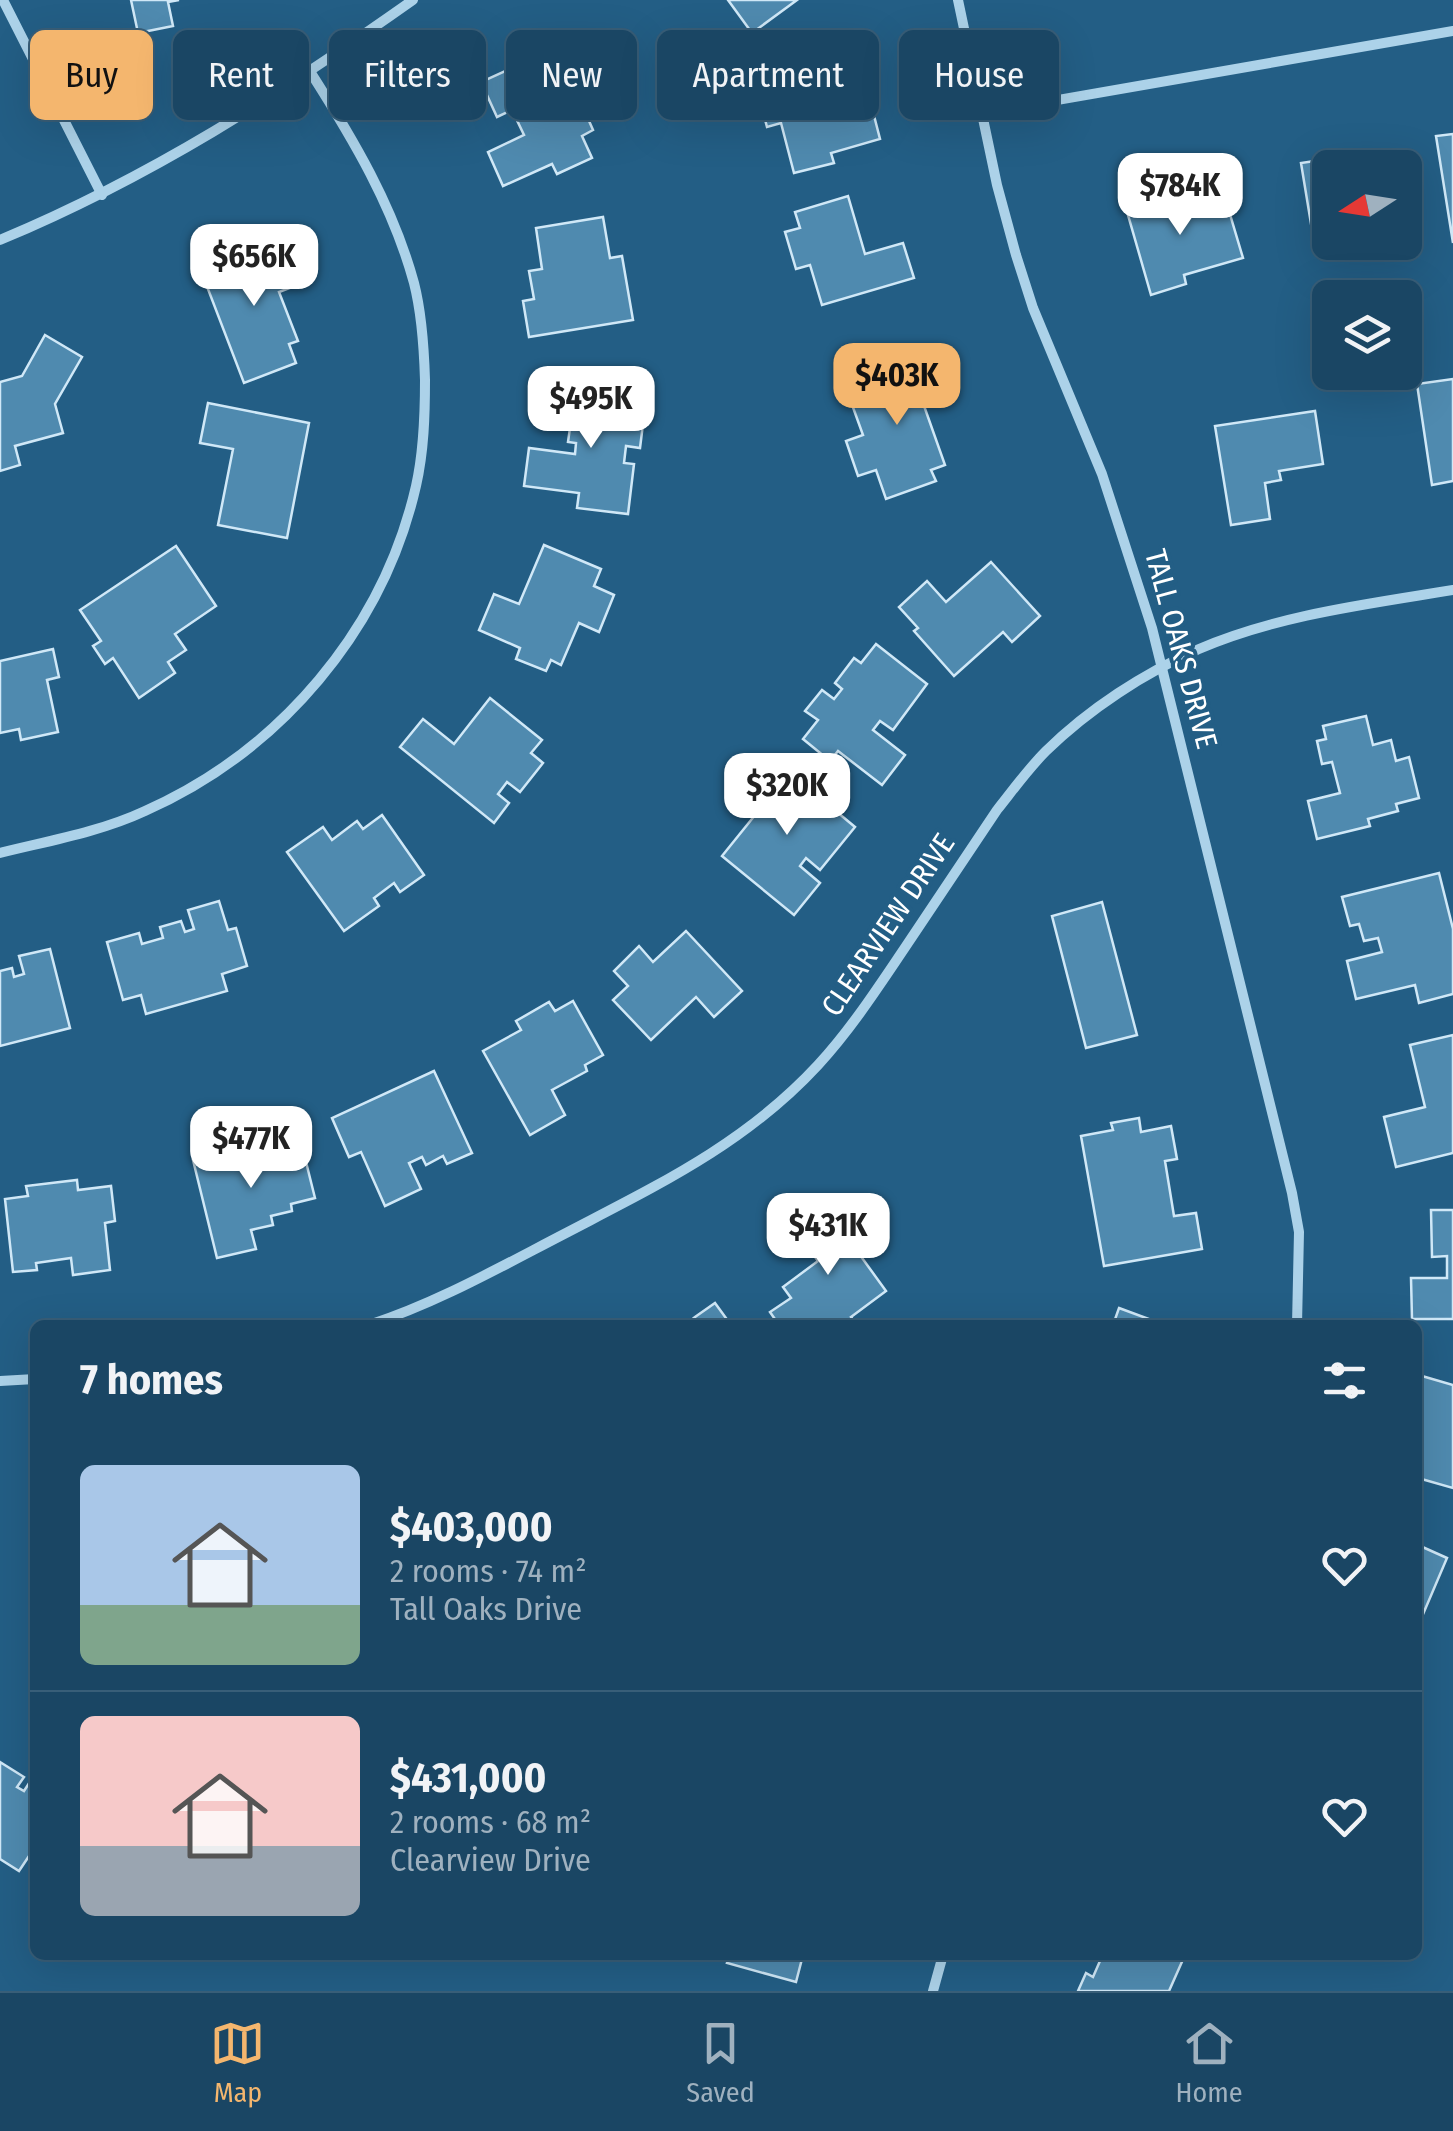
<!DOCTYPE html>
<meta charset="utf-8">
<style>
body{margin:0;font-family:"Fira Sans Condensed",sans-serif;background:#234d6a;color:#f1f3f6;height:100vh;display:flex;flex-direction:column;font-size:38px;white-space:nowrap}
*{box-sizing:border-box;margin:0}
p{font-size:32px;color:#9fb1bf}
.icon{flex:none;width:55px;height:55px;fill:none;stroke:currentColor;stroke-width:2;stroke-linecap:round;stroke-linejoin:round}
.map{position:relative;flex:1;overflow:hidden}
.panel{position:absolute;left:30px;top:1320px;width:1392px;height:640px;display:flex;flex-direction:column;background:#1a4664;border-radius:15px;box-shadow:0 10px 40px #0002,0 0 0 2px #385e78}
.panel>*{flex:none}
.guide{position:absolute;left:30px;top:30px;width:1395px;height:90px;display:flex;gap:20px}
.needle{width:65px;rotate:258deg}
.fabs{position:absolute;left:1312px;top:150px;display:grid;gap:20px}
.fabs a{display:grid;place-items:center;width:110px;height:110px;border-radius:15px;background:#1a4664;box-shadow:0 10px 40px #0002,0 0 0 2px #385e78;font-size:50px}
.price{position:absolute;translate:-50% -85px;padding:0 22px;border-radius:20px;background:#fff;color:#222;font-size:32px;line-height:65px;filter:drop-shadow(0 2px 5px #0008)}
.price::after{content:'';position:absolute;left:50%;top:60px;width:30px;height:22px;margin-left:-15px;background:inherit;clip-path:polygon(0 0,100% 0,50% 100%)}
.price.on{background:#f4b66e;color:#111}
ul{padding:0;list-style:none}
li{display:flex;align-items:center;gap:30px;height:250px;padding:0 50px}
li+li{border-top:2px solid #385e78}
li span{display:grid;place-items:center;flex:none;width:280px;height:200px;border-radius:15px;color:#555}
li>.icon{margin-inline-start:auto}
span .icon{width:120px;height:120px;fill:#fffc;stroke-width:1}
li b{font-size:42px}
h2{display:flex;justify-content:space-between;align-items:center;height:120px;padding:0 50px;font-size:42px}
.chip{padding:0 35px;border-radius:15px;background:#1a4664;box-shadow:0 10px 40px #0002,0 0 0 2px #385e78;font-size:35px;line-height:90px}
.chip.on{background:#f4b66e;color:#111}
.dock{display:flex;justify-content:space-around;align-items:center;height:140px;border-top:2px solid #385e78;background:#1a4664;font-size:28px;color:#9fb1bf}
.dock a{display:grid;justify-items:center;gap:5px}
.dock .on{color:#f4b66e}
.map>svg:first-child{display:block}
</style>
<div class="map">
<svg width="1453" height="1991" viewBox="0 0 1453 1991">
<rect width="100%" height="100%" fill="#235e85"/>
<g fill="#4f8aaf" stroke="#d0e8f7" stroke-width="2.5">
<path d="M131 0H179L168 2 173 26 138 33Z"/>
<path d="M728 0H797L752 33Z"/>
<path d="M826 40 845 111 871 104 880 139 831 153 834 163 794 173 781 123 767 127 758 93 772 89 763 57Z"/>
<path d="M545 53 571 110 582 105 593 130 582 136 592 158 557 174 552 164 503 186 488 152 524 135 512 110 497 117 481 82Z"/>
<path d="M1453 134V243L1436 136Z"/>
<path d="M1335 158 1337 168H1330V242H1346L1315 248 1301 163Z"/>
<path d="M1159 191 1163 204 1184 198 1186 204 1203 199 1205 207 1226 201 1243 258 1184 275 1186 284 1151 295 1124 201Z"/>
<path d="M848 196 865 254 903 243 914 278 822 305 810 265 796 269 785 232 800 228 795 212Z"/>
<path d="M603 217 610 258 622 256 633 320 529 337 523 301 534 299 529 271 542 269 536 228Z"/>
<path d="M1353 242H1389L1390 252 1355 257Z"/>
<path d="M285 244 300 284 279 292 298 341 289 344 296 363 244 383 198 263 227 252 232 264Z"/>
<path d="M45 335 82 357 55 404 63 433 15 446 20 465 0 471V382L22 376Z"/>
<path d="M932 357 946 395 923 403 945 465 931 470 936 481 886 499 876 470 858 476 846 441 863 435 846 388Z"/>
<path d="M1453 379V481L1432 485 1417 384Z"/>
<path d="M566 386 632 395 630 414 644 416 640 448 626 446 624 463 634 464 628 514 577 508 579 493 524 486 529 448 575 454 576 443 568 442 570 428 553 426 557 401 565 402Z"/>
<path d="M208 403 309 423 287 538 218 525 233 449 200 443Z"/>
<path d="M1315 411 1323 464 1279 471 1281 480 1265 483 1270 519 1231 525 1215 426Z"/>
<path d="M544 545 601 569 594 586 614 595 599 632 579 623 561 665 551 660 546 671 516 659 520 648 479 630 494 594 519 604Z"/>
<path d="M176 546 216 606 175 634 186 650 168 662 175 673 139 698 113 658 105 664 93 646 101 641 80 610Z"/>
<path d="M991 562 1040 616 1012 642 1003 632 954 676 914 631 918 628 899 607 927 581 946 602Z"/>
<path d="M876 644 927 684 893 730 880 721 873 730 905 755 882 785 838 751 830 761 803 739 818 720 805 711 822 690 834 699 842 689 835 683 854 658 861 663Z"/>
<path d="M53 649 59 677 47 680 58 732 21 740 19 729 0 733V661Z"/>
<path d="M490 698 542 740 531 753 543 763 520 792 507 782 498 794 509 803 494 823 400 747 423 719 454 744Z"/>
<path d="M1366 716 1373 745 1391 740 1396 761 1409 757 1419 798 1396 804 1398 811 1368 819 1370 826 1317 839 1308 801 1340 793 1332 762 1322 764 1317 741 1326 739 1323 726Z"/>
<path d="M772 758 855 827 820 870 806 858 800 866 820 883 794 915 722 856 768 799 750 784Z"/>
<path d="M382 815 424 875 400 892 394 883 374 898 379 906 344 931 287 852 323 827 332 840 357 821 363 829Z"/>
<path d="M1439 873 1453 929V994L1419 1003 1415 985 1356 999 1347 961 1382 952 1378 938 1364 941 1359 924 1350 926 1342 897Z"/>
<path d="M219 901 228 930 236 928 247 966 222 974 227 991 146 1014 141 995 123 1000 107 942 139 933 142 944 163 938 160 927 181 921 185 932 194 929 188 910Z"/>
<path d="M1102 902 1137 1035 1086 1048 1052 916Z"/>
<path d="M686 931 742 991 714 1017 696 997 651 1040 613 1000 628 986 614 971 639 946 653 962Z"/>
<path d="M50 949 70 1028 0 1046V971L12 968 14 977 24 974 19 956Z"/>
<path d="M573 1001 603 1055 585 1065 587 1071 552 1090 565 1115 530 1135 483 1051 521 1030 516 1021 549 1002 555 1011Z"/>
<path d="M1453 1035V1153L1396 1167 1384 1117 1425 1107 1410 1045Z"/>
<path d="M434 1071 472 1153 447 1164 443 1156 426 1165 422 1157 409 1163 421 1189 385 1206 361 1152 349 1157 332 1118Z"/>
<path d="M1139 1118 1141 1132 1171 1126 1177 1159 1165 1161 1174 1216 1196 1213 1202 1249 1104 1266 1081 1136 1113 1130 1111 1123Z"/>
<path d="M299 1134 315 1198 291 1204 292 1211 271 1216 273 1225 251 1230 256 1249 217 1258 193 1160 231 1150 233 1159 255 1154 272 1149 270 1141Z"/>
<path d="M77 1180 78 1190 111 1186 115 1221 105 1223 110 1270 73 1275 71 1258 36 1263 37 1270 13 1272 5 1199 28 1196 26 1186Z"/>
<path d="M823 1204 886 1291 851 1317 857 1325H779L770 1312 791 1298 783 1287 818 1261 793 1227Z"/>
<path d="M1431 1210H1453V1319H1412L1411 1278H1447V1256L1432 1257Z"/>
<path d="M715 1303 731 1325H685L695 1317Z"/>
<path d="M1119 1308 1157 1322 1156 1325H1113Z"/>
<path d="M1422 1376 1453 1385V1488L1418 1478V1393Z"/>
<path d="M1418 1545 1447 1558 1418 1626Z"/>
<path d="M0 1762 24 1777 17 1787 24 1791 35 1774V1847L19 1871 0 1859Z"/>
<path d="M730 1955H803L796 1982 727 1963Z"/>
<path d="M1086 1955H1185L1169 1991H1078L1086 1973 1093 1977 1100 1961Z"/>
</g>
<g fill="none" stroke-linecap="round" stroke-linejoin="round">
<g stroke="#acd2e9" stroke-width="10">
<path d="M3 0 102 195"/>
<path d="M958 0 997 185 1016 255 1033 308 1102 474 1152 628 1292 1193 1299 1232 1297 1325"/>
<path d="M983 113 1453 31"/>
<path d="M0 240C151 177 280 94 413 0"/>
<path d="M0 853C48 841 100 832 145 811 280 751 383 630 416 486 424 451 425 415 425 380 424 347 422 314 414 283 393 206 353 139 311 73"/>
<path d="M369 1325C439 1302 502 1266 568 1232 660 1184 746 1143 818 1065 851 1029 877 989 904 949 935 903 966 856 997 810 1013 790 1028 769 1046 751 1089 709 1144 673 1199 649 1278 615 1368 604 1453 590"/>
<path d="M0 1381 35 1379"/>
<path d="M933 1991 943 1955"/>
</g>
</g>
<g text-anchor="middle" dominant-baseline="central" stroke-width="8" stroke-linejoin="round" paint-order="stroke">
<g font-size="30" fill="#fff" stroke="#235e85">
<text transform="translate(1181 649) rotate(75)">TALL OAKS DRIVE</text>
<text transform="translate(888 925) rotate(-56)">CLEARVIEW DRIVE</text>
</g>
</g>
</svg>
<div class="fabs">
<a><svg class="needle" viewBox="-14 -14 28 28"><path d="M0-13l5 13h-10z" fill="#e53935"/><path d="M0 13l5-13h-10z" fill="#9fb1bf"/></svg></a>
<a><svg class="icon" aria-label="layers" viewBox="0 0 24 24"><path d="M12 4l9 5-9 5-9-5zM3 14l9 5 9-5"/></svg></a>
</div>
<b class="price" style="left:1180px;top:238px">$784K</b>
<b class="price" style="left:254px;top:309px">$656K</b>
<b class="price on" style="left:897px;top:428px">$403K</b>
<b class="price" style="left:591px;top:451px">$495K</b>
<b class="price" style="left:787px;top:838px">$320K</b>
<b class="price" style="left:251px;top:1191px">$477K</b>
<b class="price" style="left:828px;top:1278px">$431K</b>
<div class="guide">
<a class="chip on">Buy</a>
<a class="chip">Rent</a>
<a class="chip">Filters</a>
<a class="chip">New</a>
<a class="chip">Apartment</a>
<a class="chip">House</a>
</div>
<section class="panel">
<h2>7 homes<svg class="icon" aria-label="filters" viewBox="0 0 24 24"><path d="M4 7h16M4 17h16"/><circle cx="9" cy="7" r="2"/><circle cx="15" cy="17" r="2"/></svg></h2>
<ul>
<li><span style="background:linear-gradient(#a9c7e8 70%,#7fa58c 0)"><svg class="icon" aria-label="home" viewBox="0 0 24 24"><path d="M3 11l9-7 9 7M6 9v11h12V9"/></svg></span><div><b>$403,000</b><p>2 rooms · 74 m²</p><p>Tall Oaks Drive</p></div><svg class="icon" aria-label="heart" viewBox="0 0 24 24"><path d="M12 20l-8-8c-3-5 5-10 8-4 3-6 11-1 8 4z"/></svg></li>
<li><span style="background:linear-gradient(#f6c9c9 65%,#9aa5b1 0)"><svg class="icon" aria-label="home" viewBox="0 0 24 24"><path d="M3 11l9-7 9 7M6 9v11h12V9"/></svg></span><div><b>$431,000</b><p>2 rooms · 68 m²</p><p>Clearview Drive</p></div><svg class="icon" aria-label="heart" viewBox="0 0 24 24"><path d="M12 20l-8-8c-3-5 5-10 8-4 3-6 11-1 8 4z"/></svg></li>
</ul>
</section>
</div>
<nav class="dock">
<a class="on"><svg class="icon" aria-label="map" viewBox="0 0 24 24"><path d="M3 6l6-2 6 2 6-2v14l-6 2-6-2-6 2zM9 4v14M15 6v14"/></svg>Map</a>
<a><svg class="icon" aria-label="saved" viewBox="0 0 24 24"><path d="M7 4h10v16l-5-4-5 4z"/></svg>Saved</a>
<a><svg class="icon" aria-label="home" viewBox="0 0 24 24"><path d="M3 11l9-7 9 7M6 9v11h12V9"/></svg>Home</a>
</nav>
